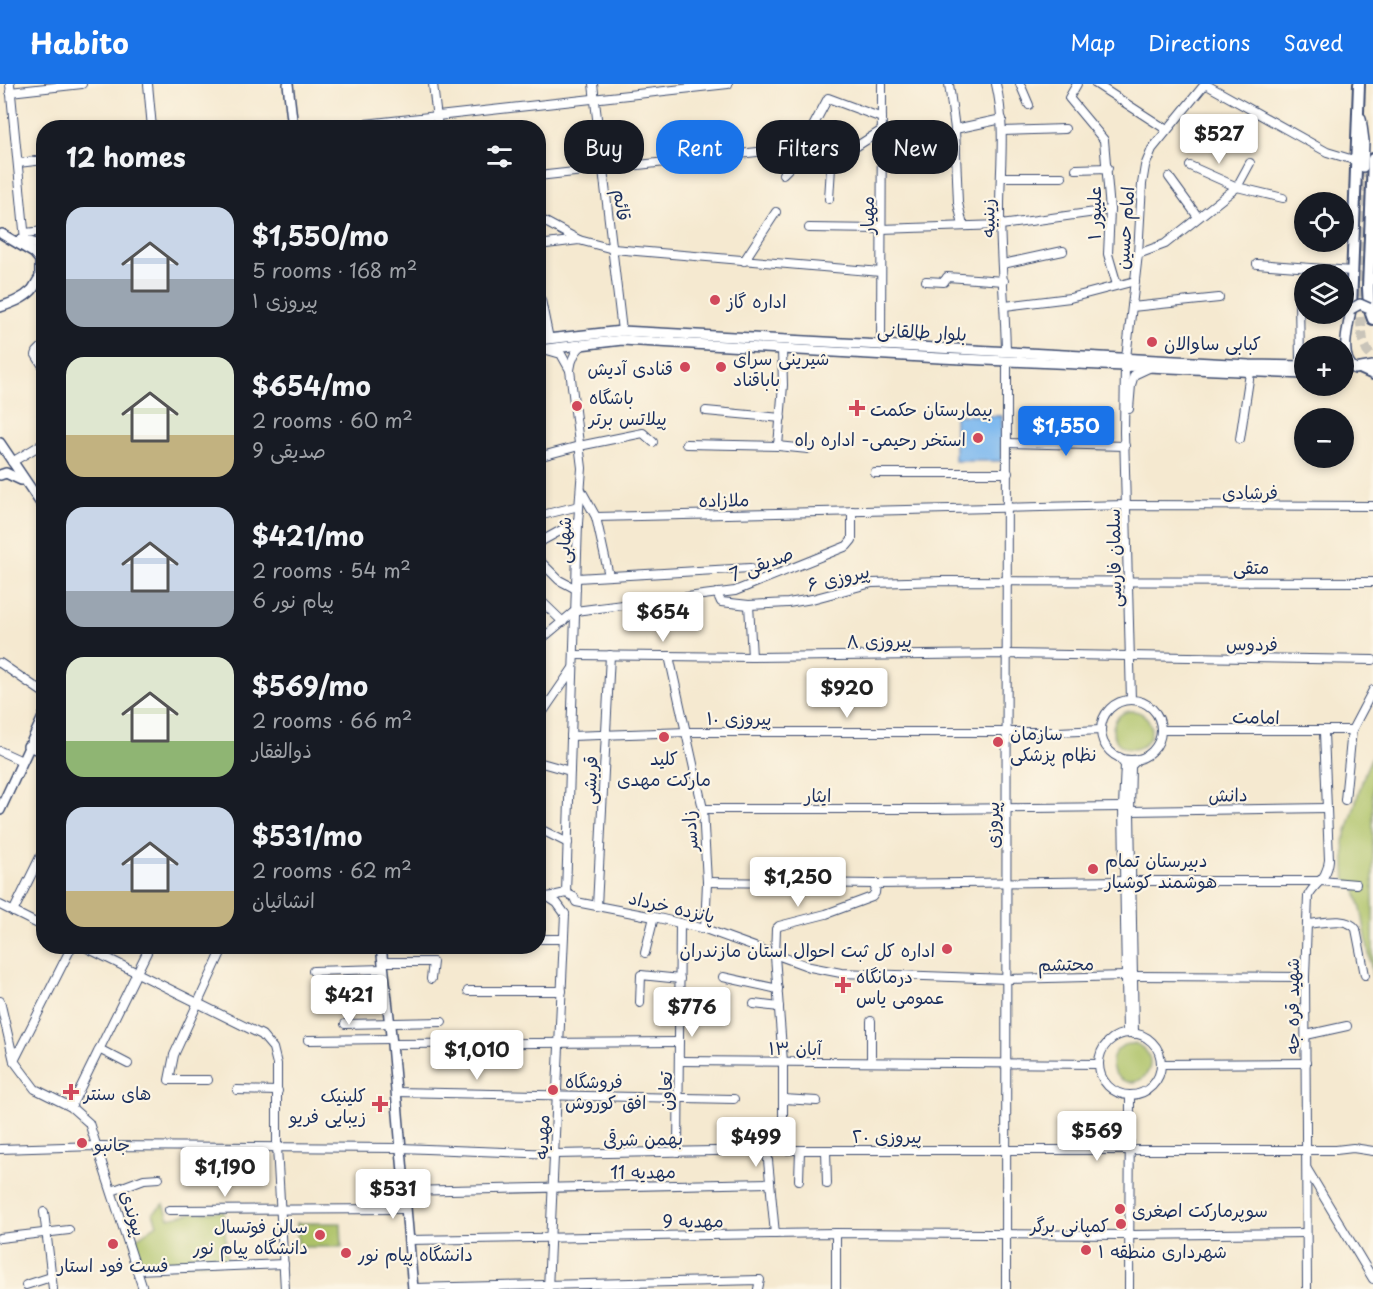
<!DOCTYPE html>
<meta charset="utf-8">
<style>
body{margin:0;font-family:"Playpen Sans","Playpen Sans Arabic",sans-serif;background:#20242c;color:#f1f3f6;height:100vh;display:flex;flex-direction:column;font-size:22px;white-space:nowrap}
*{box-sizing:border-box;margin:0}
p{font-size:20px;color:#9ea1a6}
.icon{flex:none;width:33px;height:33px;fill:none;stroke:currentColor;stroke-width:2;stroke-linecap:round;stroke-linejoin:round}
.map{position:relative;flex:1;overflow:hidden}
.sheet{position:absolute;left:36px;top:36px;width:510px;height:834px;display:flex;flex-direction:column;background:#171b24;border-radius:24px;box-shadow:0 3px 9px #0003}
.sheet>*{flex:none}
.hud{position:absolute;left:564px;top:36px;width:570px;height:54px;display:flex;gap:12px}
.controls{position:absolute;left:1294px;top:108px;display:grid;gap:12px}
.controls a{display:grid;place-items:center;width:60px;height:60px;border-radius:50%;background:#171b24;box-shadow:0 3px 9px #0003;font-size:30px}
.price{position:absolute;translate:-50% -51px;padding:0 14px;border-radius:6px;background:#fff;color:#222;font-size:20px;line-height:39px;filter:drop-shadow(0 2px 3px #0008)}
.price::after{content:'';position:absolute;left:50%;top:36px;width:18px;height:14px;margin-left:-9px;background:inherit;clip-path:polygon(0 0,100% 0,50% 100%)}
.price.active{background:#1a73e8;color:#fff}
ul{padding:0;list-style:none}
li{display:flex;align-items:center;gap:18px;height:150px;padding:0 30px}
li span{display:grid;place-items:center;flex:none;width:168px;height:120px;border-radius:18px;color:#555}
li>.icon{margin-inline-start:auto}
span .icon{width:72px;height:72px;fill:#fffc;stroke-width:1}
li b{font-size:26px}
h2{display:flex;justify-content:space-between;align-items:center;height:72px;padding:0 30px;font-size:26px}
.chip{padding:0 21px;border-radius:24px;background:#171b24;box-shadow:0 3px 9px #0003;font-size:21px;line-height:54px}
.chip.active{background:#1a73e8;color:#fff}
header{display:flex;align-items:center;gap:36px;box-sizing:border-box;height:84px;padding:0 30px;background:#1a73e8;color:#fff}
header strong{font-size:28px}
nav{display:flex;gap:33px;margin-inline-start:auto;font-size:21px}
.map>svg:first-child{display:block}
</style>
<header>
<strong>Habito</strong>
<nav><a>Map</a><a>Directions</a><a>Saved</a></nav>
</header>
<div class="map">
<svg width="1373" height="1205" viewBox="0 0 1373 1205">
<rect width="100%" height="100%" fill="#fcf5e5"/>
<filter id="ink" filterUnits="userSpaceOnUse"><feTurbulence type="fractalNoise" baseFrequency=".0167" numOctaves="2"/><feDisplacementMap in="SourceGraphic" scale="12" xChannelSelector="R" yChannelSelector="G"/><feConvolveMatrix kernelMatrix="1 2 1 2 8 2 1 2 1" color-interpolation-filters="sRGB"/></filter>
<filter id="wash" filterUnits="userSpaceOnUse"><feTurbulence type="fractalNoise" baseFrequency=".008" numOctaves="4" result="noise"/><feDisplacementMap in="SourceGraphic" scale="24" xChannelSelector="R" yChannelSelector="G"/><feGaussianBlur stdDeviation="1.35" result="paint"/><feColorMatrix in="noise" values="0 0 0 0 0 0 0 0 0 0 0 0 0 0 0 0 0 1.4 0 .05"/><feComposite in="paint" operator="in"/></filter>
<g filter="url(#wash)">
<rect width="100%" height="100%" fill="#f5e9d0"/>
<g fill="#adc267" stroke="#647862" stroke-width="1.5">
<circle cx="1132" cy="646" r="19"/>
<path d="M1373 670V894L1362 829 1355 804 1346 803 1344 757 1365 688Z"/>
<circle cx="1131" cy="979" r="19"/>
<path d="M164 1120 169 1134 192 1129 224 1127 227 1178 142 1182 132 1157 157 1140 153 1129Z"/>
<path d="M297 1139H341L342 1163H298Z"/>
</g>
<path fill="#7cb8ef" stroke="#4c74a6" stroke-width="1.5" d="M955 331 1002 332V377H955Z"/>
</g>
<g filter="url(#ink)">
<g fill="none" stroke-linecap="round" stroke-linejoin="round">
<path stroke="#c9c4b9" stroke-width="10" stroke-dasharray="10 5" stroke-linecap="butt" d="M1363 83 1360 231 1363 257 1367 267 1373 274"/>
<g stroke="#3c4b6f" stroke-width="10">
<g id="minor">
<path d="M10 0 25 156"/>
<path d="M148 0 152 44"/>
<path d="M433 0 438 44"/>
<path d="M593 0 622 247"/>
<path d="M949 0 955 45 958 119 963 142"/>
<path d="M996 0C1006 42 1000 82 1000 124 1000 172 1005 220 1006 267"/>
<path d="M1020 0 1029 21"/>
<path d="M1077 0 1069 14 1104 56 1110 126 1108 170 1117 201"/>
<path d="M1096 0 1167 46"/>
<path d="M1205 0 1327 68 1357 77"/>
<path d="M10 8 82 0"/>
<path d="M329 44 728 0"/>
<path d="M955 45 1002 35"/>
<path d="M1003 47 1065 45"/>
<path d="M882 63 956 64"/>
<path d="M18 79 44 76"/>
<path d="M1190 82 1237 103 1283 114"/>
<path d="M1076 85 1108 84"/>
<path d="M783 90 791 82 795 63"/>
<path d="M538 92 802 63 828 14 882 34"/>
<path d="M1002 93H1062"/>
<path d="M1169 93 1198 133"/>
<path d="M829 115 831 83 840 73 882 46"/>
<path d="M538 134 579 156"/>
<path d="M809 144 881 145 1001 141 1110 126"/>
<path d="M25 149 44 147"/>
<path d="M538 161 579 156 613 165 881 188"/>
<path d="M1138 170 1165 160 1237 103 1250 79"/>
<path d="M744 177 776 128"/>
<path d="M1003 180 1063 167"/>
<path d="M1257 180 1352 187"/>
<path d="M926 197 944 198 947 193 1004 197"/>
<path d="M1299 211 1300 282"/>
<path d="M541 216 549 255"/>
<path d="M1005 222 1070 214 1135 197"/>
<path d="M1132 223 1219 214"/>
<path d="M44 261 37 268 36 271 44 284"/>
<path d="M881 261 882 0"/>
<path d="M547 266 561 270 570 286 582 384 578 439 566 809"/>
<path d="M1126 274 1138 170 1142 100 1145 82 1152 65 1205 0"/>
<path d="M1125 283 1124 348 1131 616"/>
<path d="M570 286C571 276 576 264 585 260"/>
<path d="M1129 325 1131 301 1134 291 1149 284"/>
<path d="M706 327 781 334"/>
<path d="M1240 355 1250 289"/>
<path d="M1008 359 1125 362"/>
<path d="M686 360 778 362 783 301 782 265"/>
<path d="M778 362 808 365"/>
<path d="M538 373 579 362 643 349 653 358"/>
<path d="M12 378 44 359"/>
<path d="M875 389H1008"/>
<path d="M581 406 596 433 609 492"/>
<path d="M538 432 579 422"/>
<path d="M596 433 1126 421 1373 422"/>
<path d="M538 459 578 437"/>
<path d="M538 475 559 496 576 505"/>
<path d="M577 494 750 484"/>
<path d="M717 509 721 518 749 521 788 519 812 515 872 499 942 497 1373 498"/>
<path d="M538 514 563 538"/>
<path d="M749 521 752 573"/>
<path d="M538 558 575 527 735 507 847 462 852 456V427"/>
<path d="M574 571 752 573 1007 570 1373 576"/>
<path d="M669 572 703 725 707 798 705 845"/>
<path d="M0 579 44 609"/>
<circle cx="1131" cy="646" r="30"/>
<path d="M538 635 573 584"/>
<path d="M1161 646H1352"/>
<path d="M571 652 687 648H1058L1101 646"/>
<path d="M0 667 22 677"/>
<path d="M1119 673 1125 681 1123 723 1127 949"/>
<path d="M538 678 570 687"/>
<path d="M1345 716 1352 646 1373 606"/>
<path d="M703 725H932L1123 723"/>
<path d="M1130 727 1326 724"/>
<path d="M538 744 568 759"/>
<path d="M1132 797H1321L1356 800"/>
<path d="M707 798 876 800 1125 797"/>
<path d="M538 811 548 813 566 809 574 813 576 818 654 833 705 845 810 883 841 889 1007 895 1126 892"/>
<path d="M548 813 557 819 565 830"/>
<path d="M0 821 44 843"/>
<path d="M597 822 610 571"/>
<path d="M13 828 44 765"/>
<path d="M1307 840C1321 839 1347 832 1356 845L1365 891"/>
<path d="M538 855H563"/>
<path d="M83 862 262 951 273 964 277 980V1063L285 1205"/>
<path d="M645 869 654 833"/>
<path d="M383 878H433L431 895"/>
<path d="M313 887 383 885"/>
<path d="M1132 892 1305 893"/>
<path d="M723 893 778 905"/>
<path d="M468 907H562"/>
<path d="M0 917 14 977 35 1005 71 1023 89 1039 143 1205"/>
<path d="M640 919 641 891 680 895"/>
<path d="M754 920 779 923"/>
<path d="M345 940 442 938"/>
<circle cx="1130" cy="980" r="31"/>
<path d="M1134 950 1130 727 1131 682 1138 675"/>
<path d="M1306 951 1347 942"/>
<path d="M308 956 391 955"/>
<path d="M392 960 679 958"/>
<path d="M99 965 128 980"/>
<path d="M14 977 72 862"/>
<path d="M679 977 1099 980"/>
<path d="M871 978V937"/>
<path d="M1161 980 1306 979"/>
<path d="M208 996H169L174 971 224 862"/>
<path d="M237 1006 278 1007"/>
<path d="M396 1008 734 1015"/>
<path d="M783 1015 817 1017"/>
<path d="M71 1023 150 862"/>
<path d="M783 1033V978L775 872 776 845 779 842 826 830 872 813 875 809 876 800"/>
<path d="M0 1065 96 1062 401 1064 555 1070 767 1066H1336L1353 1064 1373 1067"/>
<path d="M767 1066 775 1150"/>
<path d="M826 1066 827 1100"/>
<path d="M678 1068 680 839"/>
<path d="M1307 1085 1373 1195"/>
<path d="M799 1096 800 1066"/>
<path d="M112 1107 144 1095 159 1094"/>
<path d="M404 1107 769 1099"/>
<path d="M169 1126 406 1125"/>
<path d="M44 1128 53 1205"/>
<path d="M0 1154 69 1146"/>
<path d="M408 1156 836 1149 1129 1151 1306 1149"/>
<path d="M137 1186 284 1180"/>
<path d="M26 1201 51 1193"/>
<path d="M413 1204 760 1196 758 1205"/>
<path d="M548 1205 565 830"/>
<path d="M836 1205V1149"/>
<path d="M1006 1205 1007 277"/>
<path d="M1129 1205 1130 1011"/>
<path d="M1307 1205 1305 893 1308 812C1316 797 1327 796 1329 776L1324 648"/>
</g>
</g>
<g stroke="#3c4b6f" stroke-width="12">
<g id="major">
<path d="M288 0 293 44"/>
<path d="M1361 34 1364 57 1363 83"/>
<path d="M2 150 34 169 40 176V192"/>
<path d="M22 155 44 163"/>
<path d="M0 223C12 219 23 215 32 206 36 201 38 194 44 189"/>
<path d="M1351 225C1349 241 1338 274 1355 285L1373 282"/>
<path d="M538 256 622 247 1249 281 1305 282"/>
<path d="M538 266 622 256 940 274 1305 290"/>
<path d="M0 359 44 424"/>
<path d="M0 391 6 389 21 396"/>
<path d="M28 662 44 668"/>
<path d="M0 726 44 631"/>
<path d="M381 862 392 960 413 1205"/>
</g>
</g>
<g stroke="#3c4b6f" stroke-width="14">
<g id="highway">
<path d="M1373 75 1368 204 1369 224 1373 235"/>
<path d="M1351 225 1359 0"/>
<path d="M1362 285 1373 290"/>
</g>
</g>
<use href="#minor" stroke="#fff" stroke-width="8"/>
<use href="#major" stroke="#fff" stroke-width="9"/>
<use href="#highway" stroke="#fff" stroke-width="10"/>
<g stroke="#3c4b6f" stroke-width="12" stroke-linecap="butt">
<path id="major-bridge" d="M1351 225 1360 220 1369 224"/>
</g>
<use href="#major-bridge" stroke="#fff" stroke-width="9"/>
</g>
</g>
<g fill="#d1495b" stroke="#fcf5e5" stroke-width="2">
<circle cx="715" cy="216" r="6"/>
<circle cx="1152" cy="258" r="6"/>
<circle cx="685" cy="283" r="6"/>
<circle cx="721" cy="283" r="6"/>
<circle cx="577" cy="322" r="6"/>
<path d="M854 315h6v6h6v6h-6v6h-6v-6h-6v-6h6z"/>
<circle cx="978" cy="354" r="6"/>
<circle cx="664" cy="653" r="6"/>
<circle cx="998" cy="658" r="6"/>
<circle cx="1093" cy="785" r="6"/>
<circle cx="947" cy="865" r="6"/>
<path d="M840 892h6v6h6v6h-6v6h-6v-6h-6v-6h6z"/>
<circle cx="553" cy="1006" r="6"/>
<path d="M68 999h6v6h6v6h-6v6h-6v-6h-6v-6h6z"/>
<path d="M377 1011h6v6h6v6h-6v6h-6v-6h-6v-6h6z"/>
<circle cx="82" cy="1059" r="6"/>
<circle cx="1120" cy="1125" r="6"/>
<circle cx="1121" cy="1140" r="6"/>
<circle cx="320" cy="1151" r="6"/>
<circle cx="113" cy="1160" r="6"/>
<circle cx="1086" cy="1166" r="6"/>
<circle cx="346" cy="1169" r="6"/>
</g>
<g text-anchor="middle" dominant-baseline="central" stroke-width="4.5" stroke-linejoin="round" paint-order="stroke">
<g font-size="18" fill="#1b2f5e" stroke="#fcf5e5">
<text transform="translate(623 121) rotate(83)">قائم</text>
<text transform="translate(1093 129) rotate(-90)">علیپور ۱</text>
<text transform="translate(866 131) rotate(-90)">مهیار</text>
<text transform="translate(987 134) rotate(-91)">زینبیه</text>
<text transform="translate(1124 144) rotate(-86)">امام حسین</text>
<text transform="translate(922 247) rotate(3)">بلوار طالقانی</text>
<text x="1250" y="407">فرشادی</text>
<text transform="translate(724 415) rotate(-1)">ملازاده</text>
<text transform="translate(563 456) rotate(-88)">شهابی</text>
<text transform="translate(1113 474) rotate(-91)">سلمان فارسی</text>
<text transform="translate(761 479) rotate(-21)">صدیقی 7</text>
<text x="1251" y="482">متقی</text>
<text transform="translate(838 493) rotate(-13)">پیروزی ۶</text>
<text transform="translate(879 556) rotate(-1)">پیروزی ٨</text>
<text transform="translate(1252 559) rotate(1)">فردوس</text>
<text transform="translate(1256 632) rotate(1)">امامت</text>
<text x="739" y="633">پیروزی ١٠</text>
<text transform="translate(589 696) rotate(-87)">قریشی</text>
<text x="818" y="710">ایثار</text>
<text transform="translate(1228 710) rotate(-1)">دانش</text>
<text transform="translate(991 741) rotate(-90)">پیروزی</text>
<text transform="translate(689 747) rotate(-94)">زادسر</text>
<text transform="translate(672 822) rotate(13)">پانزده خرداد</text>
<text transform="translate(1066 879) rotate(-1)">محتشم</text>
<text transform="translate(1291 922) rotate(-90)">شهید قره جه</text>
<text x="795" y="963">۱۳ آبان</text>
<text transform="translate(664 1007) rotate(-90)">تعاون</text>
<text x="887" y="1051">پیروزی ٢٠</text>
<text transform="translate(541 1053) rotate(-88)">مهدیه</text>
<text transform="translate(643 1054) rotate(-1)">بهمن شرقی</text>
<text transform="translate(643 1087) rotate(-1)">مهدیه 11</text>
<text transform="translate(134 1129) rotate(73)">پیوندی</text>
<text transform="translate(693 1136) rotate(-1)">مهدیه 9</text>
</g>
<g font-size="18" fill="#1b2f5e" stroke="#fcf5e5" text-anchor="start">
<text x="727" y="216">اداره گاز</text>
<text x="1164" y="258">کبابی ساوالان</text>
<text x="733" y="273">شیرینی سرای<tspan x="733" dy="21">باباقناد</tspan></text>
<text x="673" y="283" text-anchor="end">قنادی آدیش</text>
<text x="589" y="312">باشگاه<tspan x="589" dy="21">پیلاتس برتر</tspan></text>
<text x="870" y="324">بیمارستان حکمت</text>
<text x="966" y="354" text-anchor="end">استخر رحیمی- اداره راه</text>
<text x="1010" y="648">سازمان<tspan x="1010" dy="21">نظام پزشکی</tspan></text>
<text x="664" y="673" text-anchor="middle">کلید<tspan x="664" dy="21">مارکت مهدی</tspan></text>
<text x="1105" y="775">دبیرستان تمام<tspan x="1105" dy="21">هوشمند کوشیار</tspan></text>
<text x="935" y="865" text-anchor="end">اداره کل ثبت احوال استان مازندران</text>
<text x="856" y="891">درمانگاه<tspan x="856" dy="21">عمومی یاس</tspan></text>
<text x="565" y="996">فروشگاه<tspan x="565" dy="21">افق کوروش</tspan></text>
<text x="84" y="1008">های سنتر</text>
<text x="366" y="1010" text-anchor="end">کلینیک<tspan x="366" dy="21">زیبایی فریو</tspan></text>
<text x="94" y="1059">جانبو</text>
<text x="1132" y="1125">سوپرمارکت اصغری</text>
<text x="1109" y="1140" text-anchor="end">کمپانی برگر</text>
<text x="308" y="1141" text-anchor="end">سالن فوتسال<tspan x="308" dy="21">دانشگاه پیام نور</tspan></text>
<text x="1098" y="1166">شهرداری منطقه ۱</text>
<text x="358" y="1169">دانشگاه پیام نور</text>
<text x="113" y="1180" text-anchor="middle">فست فود استار</text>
</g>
</g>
</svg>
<div class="controls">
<a><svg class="icon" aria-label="locate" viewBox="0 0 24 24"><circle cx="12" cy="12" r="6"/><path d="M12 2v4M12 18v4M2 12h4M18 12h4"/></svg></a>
<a><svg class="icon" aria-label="layers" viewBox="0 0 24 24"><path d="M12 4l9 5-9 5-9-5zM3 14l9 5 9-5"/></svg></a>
<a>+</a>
<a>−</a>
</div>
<b class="price" style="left:1219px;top:81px">$527</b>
<b class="price active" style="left:1066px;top:373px">$1,550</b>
<b class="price" style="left:663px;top:559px">$654</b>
<b class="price" style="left:847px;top:635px">$920</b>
<b class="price" style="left:798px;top:824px">$1,250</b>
<b class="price" style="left:349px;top:942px">$421</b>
<b class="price" style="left:692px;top:954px">$776</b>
<b class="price" style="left:477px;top:997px">$1,010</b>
<b class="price" style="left:1097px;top:1078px">$569</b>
<b class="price" style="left:756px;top:1084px">$499</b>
<b class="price" style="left:225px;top:1114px">$1,190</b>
<b class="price" style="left:393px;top:1136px">$531</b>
<div class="hud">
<a class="chip">Buy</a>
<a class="chip active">Rent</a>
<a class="chip">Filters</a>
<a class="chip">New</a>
</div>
<section class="sheet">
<h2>12 homes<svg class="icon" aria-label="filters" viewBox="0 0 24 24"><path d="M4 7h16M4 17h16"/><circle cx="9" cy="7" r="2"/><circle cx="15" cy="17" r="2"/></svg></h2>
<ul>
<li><span style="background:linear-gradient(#c9d6e8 60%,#9aa5b1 0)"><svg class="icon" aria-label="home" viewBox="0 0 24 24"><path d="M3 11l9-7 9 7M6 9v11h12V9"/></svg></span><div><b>$1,550/mo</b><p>5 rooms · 168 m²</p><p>پیروزی ١</p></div></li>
<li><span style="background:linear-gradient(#dfe7d0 65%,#c2b280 0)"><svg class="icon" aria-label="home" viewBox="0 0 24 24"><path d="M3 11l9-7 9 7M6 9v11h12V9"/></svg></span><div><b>$654/mo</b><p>2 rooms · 60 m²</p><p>صدیقی 9</p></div></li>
<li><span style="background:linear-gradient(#c9d6e8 70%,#9aa5b1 0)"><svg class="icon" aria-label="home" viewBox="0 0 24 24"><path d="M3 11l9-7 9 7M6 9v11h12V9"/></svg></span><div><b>$421/mo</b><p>2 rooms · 54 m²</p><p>پیام نور 6</p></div></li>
<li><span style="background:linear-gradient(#dfe7d0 70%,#8fb573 0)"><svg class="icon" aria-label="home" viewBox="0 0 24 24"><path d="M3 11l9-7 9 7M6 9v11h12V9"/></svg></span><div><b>$569/mo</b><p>2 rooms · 66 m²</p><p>ذوالفقار</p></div></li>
<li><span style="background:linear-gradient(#c9d6e8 70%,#c2b280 0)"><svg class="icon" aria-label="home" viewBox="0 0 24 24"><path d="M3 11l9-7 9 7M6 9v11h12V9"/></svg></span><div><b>$531/mo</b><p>2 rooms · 62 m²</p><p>انشائیان</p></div></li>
</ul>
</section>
</div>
